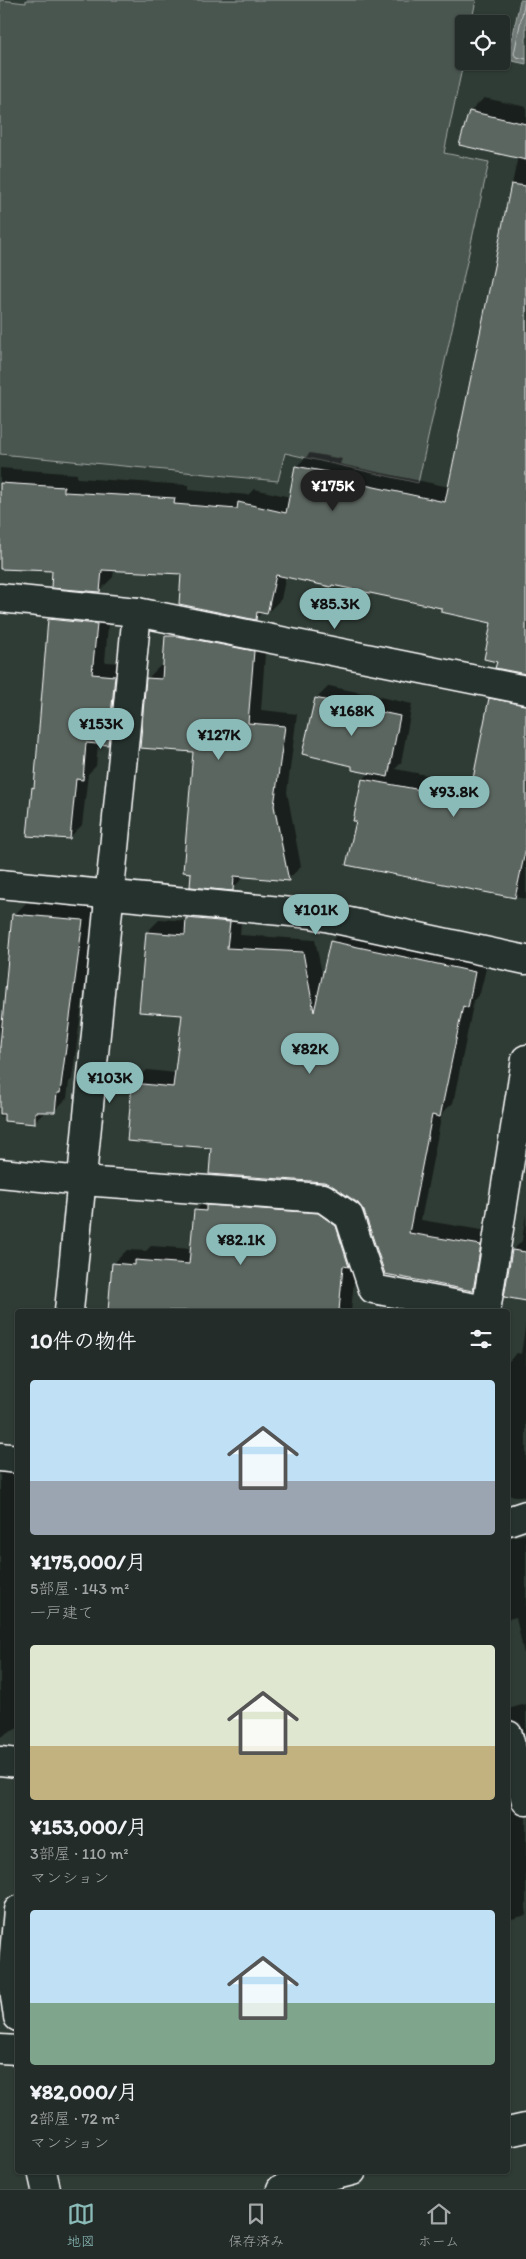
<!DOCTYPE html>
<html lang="ja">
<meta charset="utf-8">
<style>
body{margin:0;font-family:Itim,"Klee One",sans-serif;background:#2f3834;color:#f1f3f6;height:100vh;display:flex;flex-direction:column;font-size:19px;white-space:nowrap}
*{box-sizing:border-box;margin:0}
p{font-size:16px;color:#a3a7a8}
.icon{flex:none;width:28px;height:28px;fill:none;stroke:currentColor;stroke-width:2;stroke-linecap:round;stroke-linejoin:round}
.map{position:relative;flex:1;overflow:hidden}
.details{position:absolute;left:15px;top:1309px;width:495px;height:865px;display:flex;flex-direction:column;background:#232c28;border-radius:5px;box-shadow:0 1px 4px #0004,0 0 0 1px #404845}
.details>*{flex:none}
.controls{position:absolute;left:455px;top:15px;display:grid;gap:10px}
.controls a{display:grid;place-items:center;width:55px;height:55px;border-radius:5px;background:#232c28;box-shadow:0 1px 4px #0004,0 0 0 1px #404845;font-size:25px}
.price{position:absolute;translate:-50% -42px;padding:0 11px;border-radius:18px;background:#8bbbb9;color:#111;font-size:16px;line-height:32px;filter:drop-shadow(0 1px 2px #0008)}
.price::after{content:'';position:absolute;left:50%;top:30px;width:15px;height:11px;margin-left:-8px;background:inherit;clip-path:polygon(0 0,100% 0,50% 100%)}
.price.active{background:#222;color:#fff}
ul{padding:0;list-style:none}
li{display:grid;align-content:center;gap:10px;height:265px;padding:0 15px}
li span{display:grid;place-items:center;height:155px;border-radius:5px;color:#555}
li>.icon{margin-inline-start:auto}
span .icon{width:90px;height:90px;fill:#fffc;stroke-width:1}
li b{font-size:21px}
h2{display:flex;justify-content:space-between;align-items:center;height:60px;padding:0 15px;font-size:21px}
.dock{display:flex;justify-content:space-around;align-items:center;height:70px;border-top:1px solid #404845;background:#232c28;font-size:14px;color:#a3a7a8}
.dock a{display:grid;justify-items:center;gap:2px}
.dock .active{color:#8bbbb9}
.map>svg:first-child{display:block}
</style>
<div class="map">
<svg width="526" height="2189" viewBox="0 0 526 2189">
<rect width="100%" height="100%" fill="#2f3b35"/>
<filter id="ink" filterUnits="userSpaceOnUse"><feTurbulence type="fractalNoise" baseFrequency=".02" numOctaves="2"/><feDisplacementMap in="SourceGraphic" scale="10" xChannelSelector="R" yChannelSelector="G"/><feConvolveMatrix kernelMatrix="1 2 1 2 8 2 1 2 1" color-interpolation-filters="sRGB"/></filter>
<g filter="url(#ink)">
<path fill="#4a544f" stroke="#a4aaa7" d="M0 0 26 3V0H476L471 24H464V59L444 153 489 162 418 483 285 453 278 481 0 454Z"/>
<path fill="#707975" stroke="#a9afac" d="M520 0H526V64L508 60Z"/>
<g fill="#0007" fill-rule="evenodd">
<path d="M484 98 526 107V674L497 667 498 661 493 622 443 607 286 575 281 599 267 613 262 612 256 619 182 572 114 569 113 577 99 591 54 570 0 567V468L77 474V478L188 485V490L248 495 254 489 290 497 296 467 310 453 342 459 340 464 449 487 518 156 470 112Z"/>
<path d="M63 606 109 611 105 662 127 663 121 731 108 744 98 743 96 766 88 774 82 825 69 838 33 788 36 785 50 619Z"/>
<path d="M180 623 266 639 261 710 297 714 287 792 301 867 288 879 245 876 232 889 195 751 147 679 160 666H164L167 636ZM274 799 287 867H285L272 800Z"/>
<path d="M504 685 526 690V899L348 864 358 820 363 780 370 772 354 765 316 699 329 686 412 704 401 763 395 769 474 784 490 699Z"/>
<path d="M27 902 95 907 72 1079 69 1082 67 1098 54 1111H46L34 1122 0 1116V1021L3 1018 14 915Z"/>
<path d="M201 905 242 909 240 935 315 940 323 978 331 942 344 929 488 960 480 993 474 1000 453 1103 442 1113 421 1220 493 1232 486 1277 473 1290 332 1184 213 1146 134 1083 147 1070 176 1073 183 1014 147 932 160 919 187 921 188 918Z"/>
<path d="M209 1197 332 1200 356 1259 351 1311H110L113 1264 127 1250 146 1251 151 1246 192 1249 195 1211Z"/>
<path d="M526 1214V1300L513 1250 522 1241Z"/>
<path d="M526 1323V1497L508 1495V1362L517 1353 521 1354Z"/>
<path d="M0 1466 18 1468V1728L0 1737Z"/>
<path d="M526 1534V1663L516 1617 508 1619V1538Z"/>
<path d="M526 1704V1737L520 1723 508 1719V1709Z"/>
<path d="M508 1729 526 1794V1915L508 1920Z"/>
</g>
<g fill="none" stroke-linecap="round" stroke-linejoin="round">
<path stroke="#c6c9c8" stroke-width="1" d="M525 0 514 54 516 57 526 59"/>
</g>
<g fill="#5b6661" stroke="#fff">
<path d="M469 111 526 124V160L459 145Z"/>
<path d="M511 184 526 186V674L495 668 497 662 484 659 491 623 441 612V608L332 585 331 587 276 575 267 614 257 612 256 620 179 604 181 574 102 570 100 592 51 588 52 571 0 569V483L64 487V492L175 498 174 504 237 509 238 502 286 513 295 466 328 472 327 477 445 502Z"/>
<path d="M48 619 97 624 92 674 115 676 108 745 86 743 83 780 76 779 70 839 27 836 32 787 34 788Z"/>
<path d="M165 636H177L254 651 248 723 285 726 274 806 289 881 234 876 233 891 190 887 191 873 183 872 193 752 140 748 146 678 162 679Z"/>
<path d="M315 698 400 716 388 777 352 770V766L302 754Z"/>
<path d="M489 698 526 705V847L515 898 346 865 356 821H353L362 779 469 799Z"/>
<path d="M12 914 83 920 60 1093H57L55 1112H35V1124L4 1121V1114H0V1046Z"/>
<path d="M186 918 230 922 227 948 303 952 314 1012 330 941 475 972 468 1008 463 1006 440 1117 432 1115 409 1233 481 1245 473 1291 385 1274 364 1211 358 1203 331 1185 324 1182 209 1174 211 1148 127 1141 132 1083 173 1087 182 1015 139 1012 146 932 185 935Z"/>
<path d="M206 1205 318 1213 336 1226 349 1267 343 1266 339 1311H108L112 1263 135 1265V1260L189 1264 194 1210 206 1211Z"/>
<path d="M512 1250 526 1252V1301L504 1297Z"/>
</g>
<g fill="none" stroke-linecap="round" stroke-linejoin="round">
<g stroke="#fff" stroke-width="31">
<g id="minor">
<path d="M0 598 137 612 526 690"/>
<path d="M0 884 312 914 526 960"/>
<path d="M0 1173 82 1181 323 1198 349 1216 373 1289 486 1310"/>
<path d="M69 1311 137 612"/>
<path d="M486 1311 526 1059"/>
<path d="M0 1457 18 1459"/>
<path d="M508 1521 526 1515"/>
<path d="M508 1735 526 1801"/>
<path d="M0 1761 18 1763"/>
<path d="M18 1910 12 1975 18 2017"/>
<path d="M0 2049 18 2050"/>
<path d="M42 2171 46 2189"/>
</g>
</g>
<g stroke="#fff" stroke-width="31">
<g id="major">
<path d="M508 2132 526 2128"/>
<path d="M281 2189 352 2171"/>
</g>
</g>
<use href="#minor" stroke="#26332d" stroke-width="28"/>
<use href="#major" stroke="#26332d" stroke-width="28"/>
</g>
</g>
</svg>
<div class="controls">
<a><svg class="icon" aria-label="locate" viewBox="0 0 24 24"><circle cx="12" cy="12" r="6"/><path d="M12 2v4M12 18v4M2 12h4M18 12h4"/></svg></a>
</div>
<b class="price active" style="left:333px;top:512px">¥175K</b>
<b class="price" style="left:335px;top:630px">¥85.3K</b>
<b class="price" style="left:352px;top:737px">¥168K</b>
<b class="price" style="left:101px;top:750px">¥153K</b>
<b class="price" style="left:219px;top:761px">¥127K</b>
<b class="price" style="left:454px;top:818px">¥93.8K</b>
<b class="price" style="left:316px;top:936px">¥101K</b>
<b class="price" style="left:310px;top:1075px">¥82K</b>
<b class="price" style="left:110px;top:1104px">¥103K</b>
<b class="price" style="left:241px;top:1266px">¥82.1K</b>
<section class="details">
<h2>10件の物件<svg class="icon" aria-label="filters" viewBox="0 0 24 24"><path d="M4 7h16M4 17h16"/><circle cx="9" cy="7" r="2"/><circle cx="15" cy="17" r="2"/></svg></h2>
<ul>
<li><span style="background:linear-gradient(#bfe0f5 65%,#9aa5b1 0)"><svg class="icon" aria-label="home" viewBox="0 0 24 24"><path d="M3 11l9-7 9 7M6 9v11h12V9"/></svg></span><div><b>¥175,000/月</b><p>5部屋 · 143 m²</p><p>一戸建て</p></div></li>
<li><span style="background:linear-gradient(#dfe7d0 65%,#c2b280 0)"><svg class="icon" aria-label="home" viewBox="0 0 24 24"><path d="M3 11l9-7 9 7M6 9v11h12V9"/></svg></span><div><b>¥153,000/月</b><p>3部屋 · 110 m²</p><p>マンション</p></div></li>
<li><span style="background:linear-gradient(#bfe0f5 60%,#7fa58c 0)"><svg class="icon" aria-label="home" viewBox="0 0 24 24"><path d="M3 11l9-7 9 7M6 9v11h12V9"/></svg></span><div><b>¥82,000/月</b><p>2部屋 · 72 m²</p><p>マンション</p></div></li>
</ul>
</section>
</div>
<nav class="dock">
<a class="active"><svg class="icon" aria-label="map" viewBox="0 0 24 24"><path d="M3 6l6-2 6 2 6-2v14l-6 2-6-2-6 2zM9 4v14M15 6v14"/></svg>地図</a>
<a><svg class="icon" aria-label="saved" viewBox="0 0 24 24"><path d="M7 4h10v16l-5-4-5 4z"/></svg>保存済み</a>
<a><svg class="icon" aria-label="home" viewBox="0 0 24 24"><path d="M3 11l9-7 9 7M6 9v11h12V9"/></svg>ホーム</a>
</nav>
